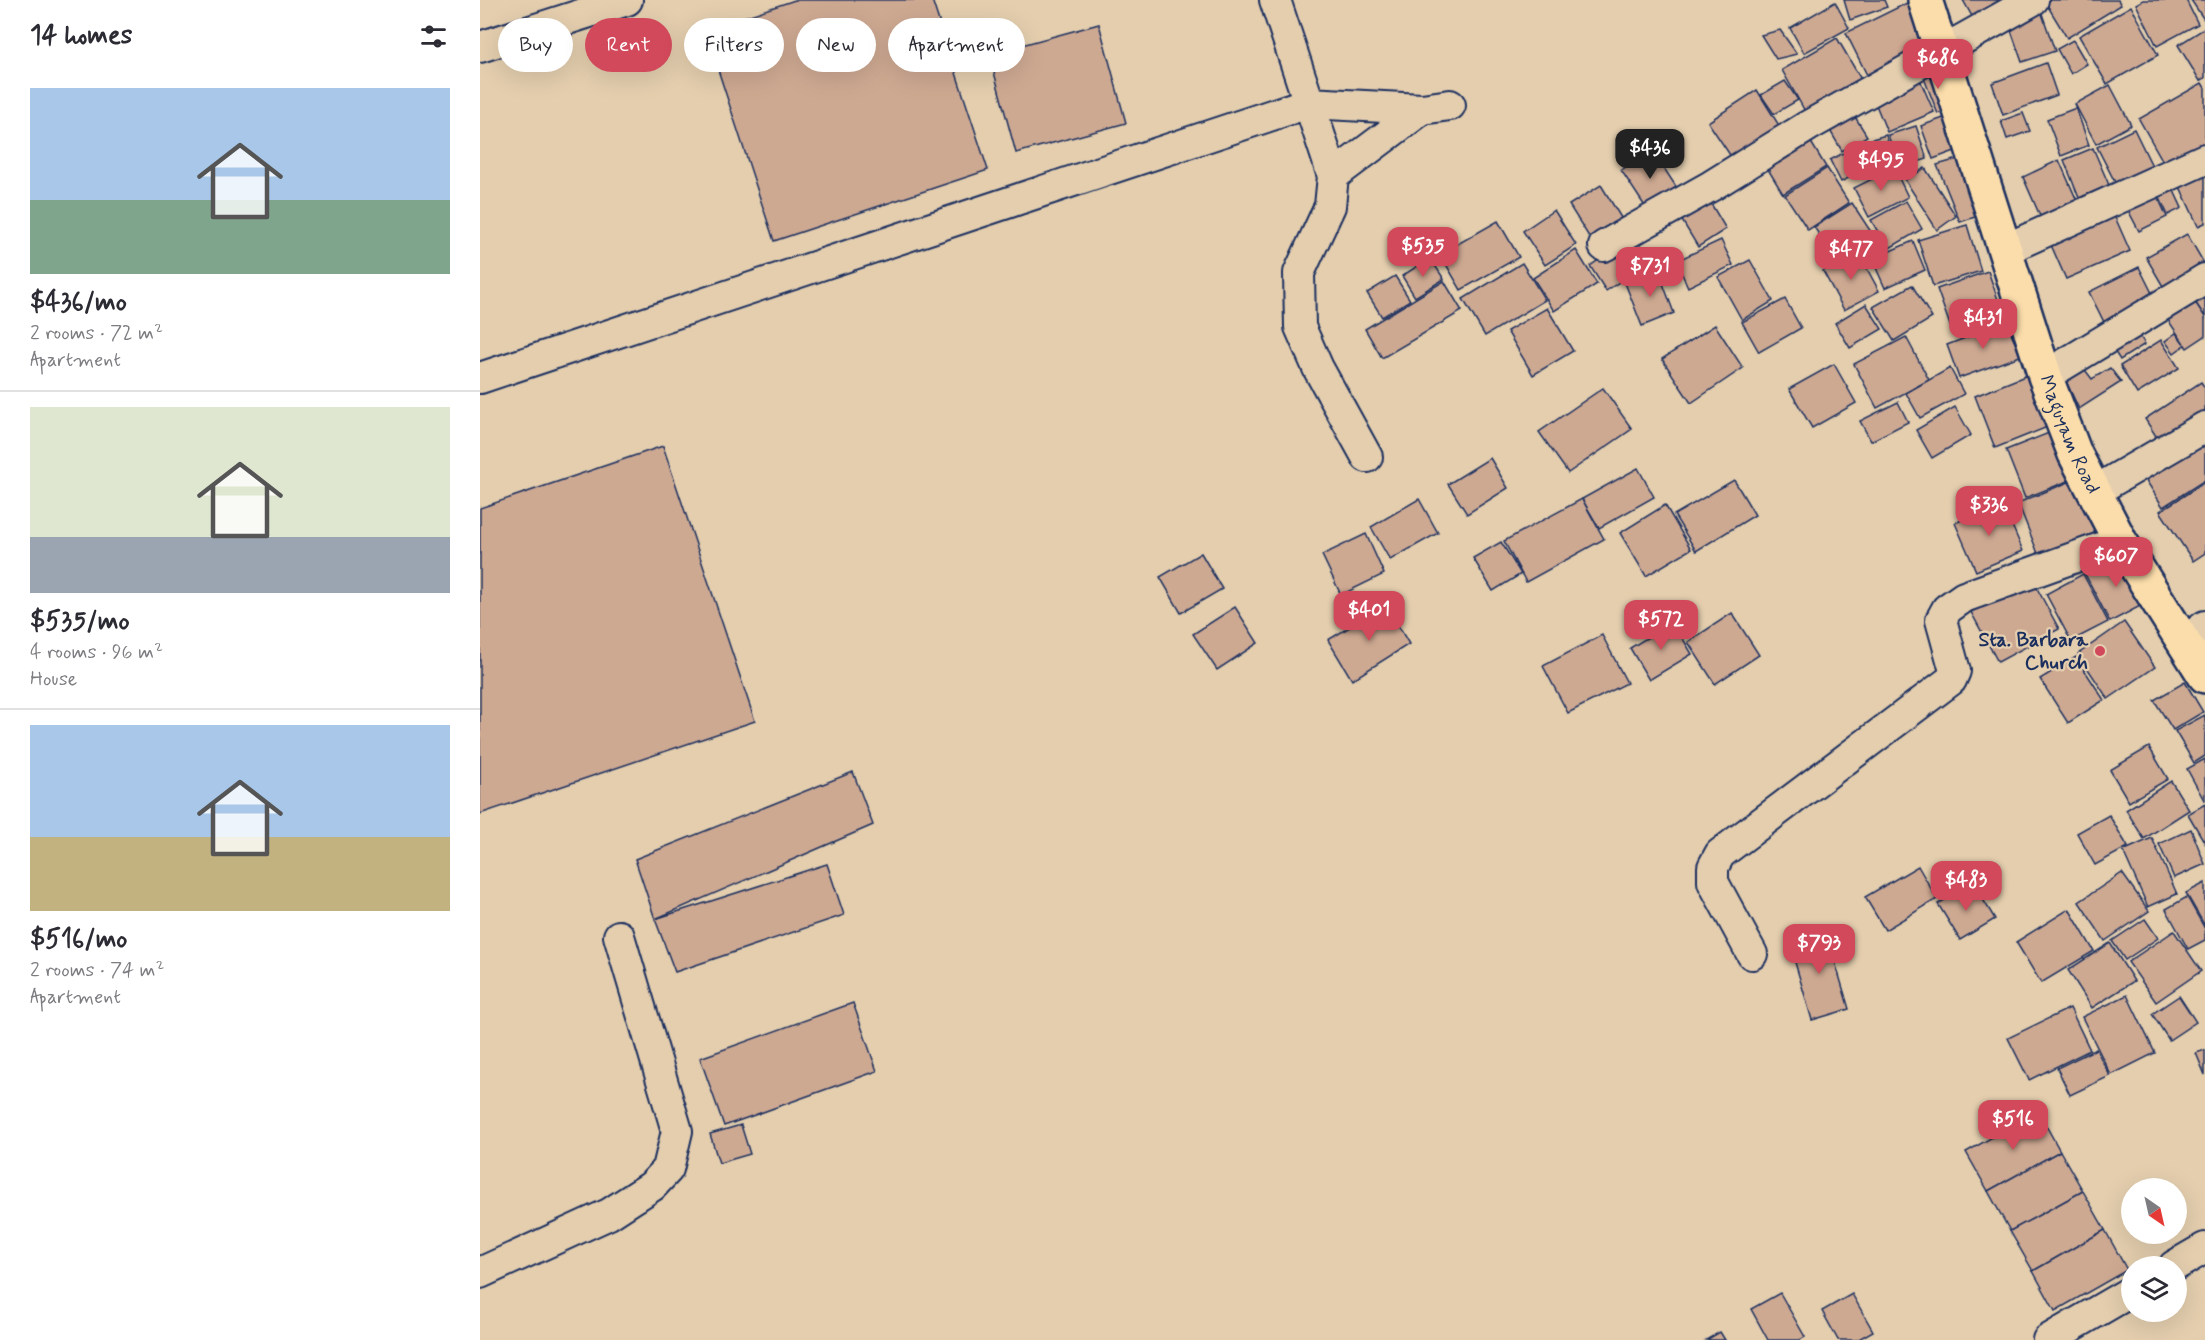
<!DOCTYPE html>
<meta charset="utf-8">
<style>
body{margin:0;font-family:Mynerve,sans-serif;background:#f2f2f3;color:#2b2b33;height:100vh;display:flex;flex-direction:column;font-size:22px;white-space:nowrap}
*{box-sizing:border-box;margin:0}
p{font-size:20px;color:#7c7c81}
.icon{flex:none;width:33px;height:33px;fill:none;stroke:currentColor;stroke-width:2;stroke-linecap:round;stroke-linejoin:round}
.map{position:relative;flex:1;overflow:hidden}
.sheet{display:flex;flex-direction:column;background:#fff;width:480px}
.sheet>*{flex:none}
.top-card{position:absolute;left:18px;top:18px;width:570px;height:54px;display:flex;gap:12px}
.needle{width:39px;rotate:146deg}
.fabs{position:absolute;left:1641px;top:1178px;display:grid;gap:12px}
.fabs a{display:grid;place-items:center;width:66px;height:66px;border-radius:50%;background:#fff;box-shadow:0 6px 24px #0002;font-size:30px}
.price{position:absolute;translate:-50% -51px;padding:0 14px;border-radius:12px;background:#d1495b;color:#fff;font-size:20px;line-height:39px;filter:drop-shadow(0 2px 3px #0008)}
.price::after{content:'';position:absolute;left:50%;top:36px;width:18px;height:14px;margin-left:-9px;background:inherit;clip-path:polygon(0 0,100% 0,50% 100%)}
.price.active{background:#222;color:#fff}
ul{padding:0;list-style:none}
li{display:grid;align-content:center;gap:12px;height:318px;padding:0 30px}
li+li{border-top:2px solid #e1e1e2}
li span{display:grid;place-items:center;height:186px;border-radius:0px;color:#555}
li>.icon{margin-inline-start:auto}
span .icon{width:108px;height:108px;fill:#fffc;stroke-width:1}
li b{font-size:26px}
h2{display:flex;justify-content:space-between;align-items:center;height:72px;padding:0 30px;font-size:26px}
.pill{padding:0 21px;border-radius:27px;background:#fff;box-shadow:0 6px 24px #0002;font-size:21px;line-height:54px}
.pill.active{background:#d1495b;color:#fff}
main{display:flex;flex:1;min-height:0}
.map>svg:first-child{display:block}
</style>
<main>
<section class="sheet">
<h2>14 homes<svg class="icon" aria-label="filters" viewBox="0 0 24 24"><path d="M4 7h16M4 17h16"/><circle cx="9" cy="7" r="2"/><circle cx="15" cy="17" r="2"/></svg></h2>
<ul>
<li><span style="background:linear-gradient(#a9c7e8 60%,#7fa58c 0)"><svg class="icon" aria-label="home" viewBox="0 0 24 24"><path d="M3 11l9-7 9 7M6 9v11h12V9"/></svg></span><div><b>$436/mo</b><p>2 rooms · 72 m²</p><p>Apartment</p></div></li>
<li><span style="background:linear-gradient(#dfe7d0 70%,#9aa5b1 0)"><svg class="icon" aria-label="home" viewBox="0 0 24 24"><path d="M3 11l9-7 9 7M6 9v11h12V9"/></svg></span><div><b>$535/mo</b><p>4 rooms · 96 m²</p><p>House</p></div></li>
<li><span style="background:linear-gradient(#a9c7e8 60%,#c2b280 0)"><svg class="icon" aria-label="home" viewBox="0 0 24 24"><path d="M3 11l9-7 9 7M6 9v11h12V9"/></svg></span><div><b>$516/mo</b><p>2 rooms · 74 m²</p><p>Apartment</p></div></li>
</ul>
</section>
<div class="map">
<svg width="1725" height="1340" viewBox="0 0 1725 1340">
<rect width="100%" height="100%" fill="#e4ceae"/>
<filter id="ink" filterUnits="userSpaceOnUse"><feTurbulence type="fractalNoise" baseFrequency=".0167" numOctaves="2"/><feDisplacementMap in="SourceGraphic" scale="12" xChannelSelector="R" yChannelSelector="G"/><feConvolveMatrix kernelMatrix="1 2 1 2 8 2 1 2 1" color-interpolation-filters="sRGB"/></filter>
<g filter="url(#ink)">
<g fill="#cea992" stroke="#1b2f5e" stroke-width="1.5">
<path d="M315 0H452L508 170 294 241 225 30Z"/>
<path d="M1364 0H1404L1407 7 1370 20Z"/>
<path d="M1433 0 1458 45 1389 79 1366 33Z"/>
<path d="M1483 0H1527L1493 18Z"/>
<path d="M1564 0H1638L1641 5 1587 38Z"/>
<path d="M1663 0H1706L1718 24 1677 46 1656 4Z"/>
<path d="M1711 0H1725V21Z"/>
<path d="M1355 2 1369 28 1324 53 1310 28Z"/>
<path d="M1651 6 1678 55 1627 84 1599 36Z"/>
<path d="M1560 8 1575 51 1542 62 1527 19Z"/>
<path d="M619 24 646 123 536 153 509 54Z"/>
<path d="M1725 28V78L1720 81 1698 45Z"/>
<path d="M1300 30 1317 54 1296 59 1281 35Z"/>
<path d="M1357 38 1382 81 1326 113 1302 70Z"/>
<path d="M1593 40 1607 64 1591 74 1577 49Z"/>
<path d="M1566 63 1577 95 1523 115 1512 83Z"/>
<path d="M1459 66 1475 107 1458 114 1442 73Z"/>
<path d="M1438 75 1454 112 1407 132 1392 95Z"/>
<path d="M1305 81 1318 100 1294 114 1281 95Z"/>
<path d="M1722 83 1725 88V151L1689 172 1659 119Z"/>
<path d="M1630 85 1651 125 1616 144 1595 104Z"/>
<path d="M1277 90 1300 127 1252 158 1228 122Z"/>
<path d="M1369 107 1387 136 1362 151 1345 122Z"/>
<path d="M1596 108 1609 145 1581 156 1567 119Z"/>
<path d="M1543 113 1550 131 1527 139 1521 121Z"/>
<path d="M1472 115 1483 148 1453 159 1441 126Z"/>
<path d="M1436 126 1447 159 1419 168 1408 135Z"/>
<path d="M1654 129 1673 168 1637 186 1617 147Z"/>
<path d="M1326 134 1346 167 1303 194 1283 161Z"/>
<path d="M1406 135 1415 167 1384 176 1375 144Z"/>
<path d="M1613 148 1629 185 1599 198 1584 160Z"/>
<path d="M1172 150 1199 191 1168 211 1141 170Z"/>
<path d="M1369 150 1380 172 1361 182 1350 160Z"/>
<path d="M1489 156 1504 214 1480 222 1457 165Z"/>
<path d="M1579 160 1597 201 1561 218 1543 177Z"/>
<path d="M1725 164V223L1718 226 1696 178Z"/>
<path d="M1347 168 1369 203 1328 230 1305 195Z"/>
<path d="M1414 168 1428 197 1389 217 1374 188Z"/>
<path d="M1445 168 1476 216 1457 230 1425 180Z"/>
<path d="M1688 178 1702 208 1688 215 1677 192Z"/>
<path d="M1121 185 1143 221 1111 240 1089 205Z"/>
<path d="M1224 192 1246 229 1218 247 1195 209Z"/>
<path d="M1676 193 1687 217 1659 231 1647 208Z"/>
<path d="M1426 201 1442 229 1408 249 1391 220Z"/>
<path d="M1372 203 1393 235 1355 259 1334 227Z"/>
<path d="M1631 208 1650 251 1586 279 1567 236Z"/>
<path d="M1074 210 1096 245 1065 265 1043 231Z"/>
<path d="M1018 221 1039 257 981 290 960 254Z"/>
<path d="M1487 225 1501 271 1453 286 1438 240Z"/>
<path d="M1707 234 1725 265 1684 288 1666 257Z"/>
<path d="M1241 240 1253 265 1208 287 1196 261Z"/>
<path d="M1433 241 1445 270 1405 288 1392 259Z"/>
<path d="M1145 242 1161 267 1126 291 1110 266Z"/>
<path d="M1096 250 1117 284 1074 311 1053 278Z"/>
<path d="M1378 252 1399 291 1364 310 1343 271Z"/>
<path d="M950 258 964 279 935 297 922 276Z"/>
<path d="M1270 260 1293 301 1262 320 1238 277Z"/>
<path d="M1042 263 1065 300 1005 336 983 299Z"/>
<path d="M1659 267 1677 303 1627 328 1609 292Z"/>
<path d="M1178 270 1194 313 1162 326 1145 283Z"/>
<path d="M1508 271 1523 314 1472 331 1457 289Z"/>
<path d="M915 276 930 300 902 317 887 293Z"/>
<path d="M964 281 982 311 902 358 885 329Z"/>
<path d="M1432 285 1452 318 1414 341 1393 307Z"/>
<path d="M1725 296V317L1715 302Z"/>
<path d="M1305 299 1321 328 1279 352 1262 322Z"/>
<path d="M1715 302 1725 317V336L1707 348 1688 320Z"/>
<path d="M1386 304 1402 329 1370 348 1355 323Z"/>
<path d="M1067 308 1093 351 1053 375 1027 331Z"/>
<path d="M1527 322 1540 356 1479 378 1467 345Z"/>
<path d="M1235 325 1263 368 1211 403 1182 359Z"/>
<path d="M1656 330 1665 344 1640 360 1631 346Z"/>
<path d="M1696 333 1705 345 1694 353 1685 341Z"/>
<path d="M1426 337 1449 380 1397 408 1374 364Z"/>
<path d="M1681 340 1699 368 1657 394 1640 366Z"/>
<path d="M1354 364 1376 403 1332 428 1309 389Z"/>
<path d="M1602 366 1612 379 1630 368 1641 382 1599 409 1584 377Z"/>
<path d="M1470 368 1484 394 1440 418 1426 393Z"/>
<path d="M1555 372 1575 424 1515 448 1495 396Z"/>
<path d="M1721 382 1725 388V416L1681 444 1665 419Z"/>
<path d="M1123 388 1152 429 1088 473 1059 432Z"/>
<path d="M1418 402 1428 422 1391 441 1380 421Z"/>
<path d="M1475 407 1491 435 1452 458 1436 430Z"/>
<path d="M1579 429 1598 477 1545 498 1526 450Z"/>
<path d="M1725 434V480L1683 507 1662 474Z"/>
<path d="M183 446 275 721 0 814V508Z"/>
<path d="M1010 458 1028 488 987 514 968 484Z"/>
<path d="M1158 468 1174 497 1119 528 1102 499Z"/>
<path d="M1596 479 1617 532 1559 556 1538 503Z"/>
<path d="M1254 480 1275 515 1216 551 1194 515Z"/>
<path d="M1725 482V553L1713 561 1680 511Z"/>
<path d="M939 499 958 533 910 560 891 527Z"/>
<path d="M1102 499 1124 539 1046 582 1024 541Z"/>
<path d="M1522 502 1543 551 1496 571 1475 523Z"/>
<path d="M1185 505 1211 549 1166 576 1140 533Z"/>
<path d="M886 534 904 574 861 595 842 555Z"/>
<path d="M1021 542 1041 574 1013 591 993 558Z"/>
<path d="M721 553 742 589 701 613 680 577Z"/>
<path d="M1642 554 1668 602 1630 622 1605 574Z"/>
<path d="M1603 574 1628 622 1591 641 1566 594Z"/>
<path d="M1552 579 1579 629 1518 662 1491 612Z"/>
<path d="M906 605 929 644 872 680 848 640Z"/>
<path d="M755 607 778 643 737 670 713 634Z"/>
<path d="M1252 613 1279 655 1235 684 1208 642Z"/>
<path d="M1193 622 1212 654 1169 680 1150 648Z"/>
<path d="M1644 622 1675 667 1628 699 1598 654Z"/>
<path d="M1122 635 1147 683 1088 713 1063 666Z"/>
<path d="M1596 657 1624 700 1588 723 1560 679Z"/>
<path d="M1705 682 1723 712 1693 730 1674 700Z"/>
<path d="M1725 715V756L1714 763 1695 731Z"/>
<path d="M1669 747 1688 779 1649 802 1630 770Z"/>
<path d="M1725 759V800H1724L1707 769Z"/>
<path d="M373 772 393 825 175 919 155 859Z"/>
<path d="M1691 781 1709 810 1664 839 1646 810Z"/>
<path d="M1725 804V843L1708 814Z"/>
<path d="M1629 815 1648 847 1615 865 1597 833Z"/>
<path d="M1711 829 1725 864 1694 878 1679 844Z"/>
<path d="M1672 838 1697 894 1668 907 1643 851Z"/>
<path d="M347 864 364 915 195 972 175 919Z"/>
<path d="M1438 866 1457 899 1405 930 1385 897Z"/>
<path d="M1642 873 1669 911 1625 941 1599 902Z"/>
<path d="M1493 883 1515 919 1480 940 1458 904Z"/>
<path d="M1725 883V926L1706 893Z"/>
<path d="M1707 897 1725 929V940L1708 949 1686 909Z"/>
<path d="M1589 909 1614 951 1561 983 1536 942Z"/>
<path d="M1665 919 1678 938 1645 960 1632 941Z"/>
<path d="M1346 931 1369 1009 1332 1020 1309 942Z"/>
<path d="M1694 931 1721 971 1676 1002 1648 962Z"/>
<path d="M1630 943 1654 981 1612 1008 1588 970Z"/>
<path d="M1647 995 1675 1053 1631 1075 1602 1017Z"/>
<path d="M1699 996 1716 1022 1689 1040 1672 1014Z"/>
<path d="M373 1003 397 1071 244 1126 220 1058Z"/>
<path d="M1590 1008 1610 1050 1549 1080 1528 1038Z"/>
<path d="M1616 1049 1630 1076 1590 1095 1577 1068Z"/>
<path d="M1725 1050V1075L1716 1053Z"/>
<path d="M1558 1111 1580 1151 1508 1191 1486 1152Z"/>
<path d="M261 1125 270 1154 239 1163 230 1134Z"/>
<path d="M1580 1151 1603 1191 1530 1231 1508 1191Z"/>
<path d="M1603 1191 1625 1230 1553 1271 1530 1231Z"/>
<path d="M1625 1230 1647 1270 1575 1311 1553 1271Z"/>
<path d="M1300 1293 1325 1337 1320 1340H1288L1271 1309Z"/>
<path d="M1372 1294 1393 1331 1377 1340H1358L1342 1311Z"/>
<path d="M1240 1332 1245 1340H1226Z"/>
</g>
<g fill="none" stroke-linecap="round" stroke-linejoin="round">
<g stroke="#1b2f5e" stroke-width="34">
<g id="minor">
<path d="M795 0 853 176 850 206 819 273 820 327 838 368 887 457"/>
<path d="M0 47 147 0"/>
<path d="M853 176 942 109 970 105"/>
<path d="M1124 246 1231 186 1328 126 1553 0"/>
<path d="M1524 250 1725 159"/>
<path d="M1565 376 1725 279"/>
<path d="M0 378 828 103 942 109"/>
<path d="M1615 491 1725 427"/>
<path d="M1704 642 1725 626"/>
<path d="M1272 954 1233 882V867L1240 854 1471 680 1475 671 1461 620 1467 609 1484 597 1640 541"/>
<path d="M1694 1266 1725 1248"/>
<path d="M0 1273 129 1214 172 1186 188 1169 197 1131 139 936"/>
<path d="M1568 1340 1652 1291"/>
</g>
</g>
<g stroke="#1b2f5e" stroke-width="38">
<g id="major">
<path id="s1" d="M1445 0 1565 376 1595 454 1640 541 1725 676"/>
</g>
</g>
<use href="#minor" stroke="#e4ceae" stroke-width="30"/>
<use href="#major" stroke="#fbddab" stroke-width="33"/>
</g>
</g>
<circle fill="#d1495b" stroke="#e4ceae" stroke-width="2" cx="1620" cy="651" r="6"/>
<g text-anchor="middle" dominant-baseline="central" stroke-width="4.5" stroke-linejoin="round" paint-order="stroke">
<g font-size="20" fill="#1b2f5e" stroke="#e4ceae">
<text stroke="none"><textPath href="#s1" startOffset="458">Maguyam Road</textPath></text>
</g>
<g font-size="20" font-weight="bold" fill="#1b2f5e" stroke="#e4ceae" text-anchor="end">
<text x="1608" y="640">Sta. Barbara<tspan x="1608" dy="23">Church</tspan></text>
</g>
</g>
</svg>
<div class="fabs">
<a><svg class="needle" viewBox="-14 -14 28 28"><path d="M0-13l5 13h-10z" fill="#e53935"/><path d="M0 13l5-13h-10z" fill="#7c7c81"/></svg></a>
<a><svg class="icon" aria-label="layers" viewBox="0 0 24 24"><path d="M12 4l9 5-9 5-9-5zM3 14l9 5 9-5"/></svg></a>
</div>
<b class="price" style="left:1458px;top:90px">$686</b>
<b class="price active" style="left:1170px;top:180px">$436</b>
<b class="price" style="left:1401px;top:192px">$495</b>
<b class="price" style="left:943px;top:278px">$535</b>
<b class="price" style="left:1371px;top:281px">$477</b>
<b class="price" style="left:1170px;top:298px">$731</b>
<b class="price" style="left:1503px;top:350px">$431</b>
<b class="price" style="left:1509px;top:537px">$336</b>
<b class="price" style="left:1636px;top:588px">$607</b>
<b class="price" style="left:889px;top:642px">$401</b>
<b class="price" style="left:1181px;top:651px">$572</b>
<b class="price" style="left:1486px;top:912px">$483</b>
<b class="price" style="left:1339px;top:975px">$793</b>
<b class="price" style="left:1533px;top:1151px">$516</b>
<div class="top-card">
<a class="pill">Buy</a>
<a class="pill active">Rent</a>
<a class="pill">Filters</a>
<a class="pill">New</a>
<a class="pill">Apartment</a>
</div>
</div>
</main>
